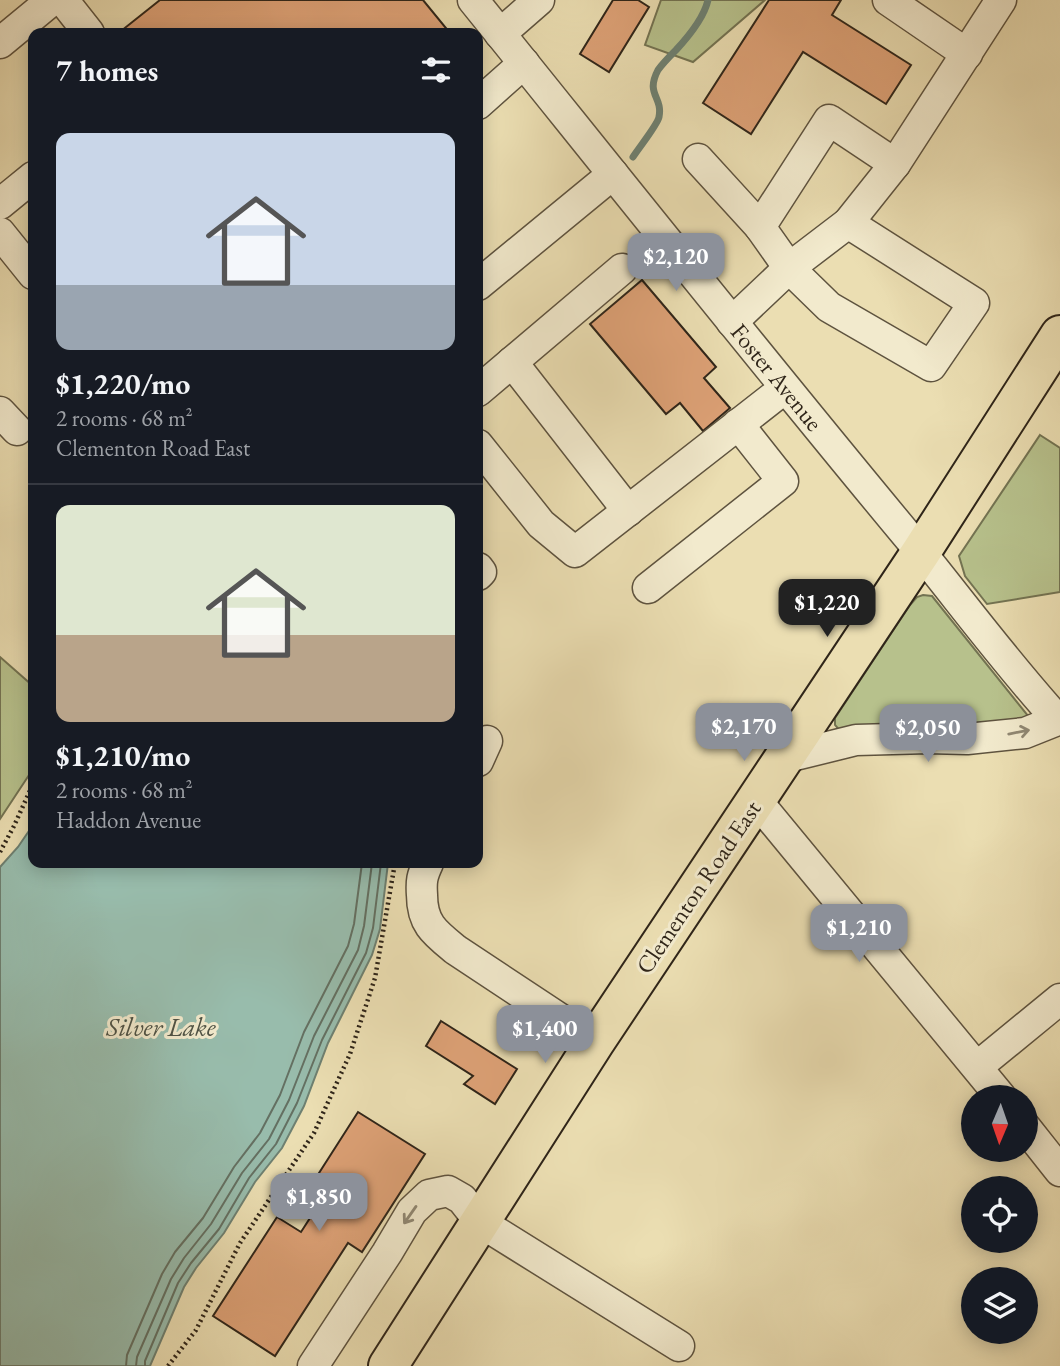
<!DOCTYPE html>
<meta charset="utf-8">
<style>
body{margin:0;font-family:"EB Garamond",serif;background:#242831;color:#f1f3f6;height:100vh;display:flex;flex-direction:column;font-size:26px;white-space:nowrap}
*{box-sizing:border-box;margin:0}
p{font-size:23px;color:#9ea1a6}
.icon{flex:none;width:38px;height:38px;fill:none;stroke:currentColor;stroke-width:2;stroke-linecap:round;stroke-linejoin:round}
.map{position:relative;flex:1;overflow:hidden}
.panel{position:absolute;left:28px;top:28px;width:455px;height:840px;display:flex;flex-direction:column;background:#171b24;border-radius:14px;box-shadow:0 4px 18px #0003}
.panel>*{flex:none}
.needle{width:46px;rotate:182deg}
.fabs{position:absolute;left:961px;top:1085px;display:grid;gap:14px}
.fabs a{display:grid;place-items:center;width:77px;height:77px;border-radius:50%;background:#171b24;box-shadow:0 4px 18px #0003;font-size:35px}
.price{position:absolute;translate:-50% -60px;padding:0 16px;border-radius:14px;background:#8c9099;color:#fff;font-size:23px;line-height:46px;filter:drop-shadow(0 2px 4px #0008)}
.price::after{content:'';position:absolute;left:50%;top:42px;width:21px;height:16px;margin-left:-10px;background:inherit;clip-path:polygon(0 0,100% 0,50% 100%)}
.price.on{background:#222;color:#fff}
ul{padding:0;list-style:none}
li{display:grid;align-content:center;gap:14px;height:371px;padding:0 28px}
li+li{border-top:2px solid #363941}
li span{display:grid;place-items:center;height:217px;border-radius:14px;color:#555}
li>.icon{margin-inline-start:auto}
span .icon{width:126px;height:126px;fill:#fffc;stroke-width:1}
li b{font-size:30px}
h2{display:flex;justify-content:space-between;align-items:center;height:84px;padding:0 28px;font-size:30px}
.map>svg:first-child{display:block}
</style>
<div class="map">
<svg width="1060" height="1366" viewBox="0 0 1060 1366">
<rect width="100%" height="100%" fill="#ebdeb2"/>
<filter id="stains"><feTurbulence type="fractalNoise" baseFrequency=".00286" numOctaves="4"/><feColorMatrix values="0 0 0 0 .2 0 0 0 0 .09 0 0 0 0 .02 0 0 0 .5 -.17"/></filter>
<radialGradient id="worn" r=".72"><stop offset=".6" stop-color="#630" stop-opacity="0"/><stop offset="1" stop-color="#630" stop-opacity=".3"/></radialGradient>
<g fill="#b7c18c" stroke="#737352" stroke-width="2">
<path d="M661 0H765L693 62 645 45Z"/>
<path d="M1040 435 1060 448V592L987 604 965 576 959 556Z"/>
<path d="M923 595 932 596 1029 717V722L841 732 835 725V718L910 605 917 597Z"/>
<path d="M0 657 33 686V769L0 819Z"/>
</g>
<path fill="#98bcac" stroke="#6e8071" stroke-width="2" d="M33 825V863H388L380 929 372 955 328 1043 304 1106 282 1148 255 1182 224 1233 196 1268 184 1287 150 1366H0V867L18 847Z"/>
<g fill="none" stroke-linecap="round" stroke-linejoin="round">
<g stroke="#647062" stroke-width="2">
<path d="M126 1366 127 1355 162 1274 175 1252 203 1218 234 1167 260 1133 280 1095 304 1032 348 946 354 924 362 863"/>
<path d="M136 1366 137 1357 171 1279 184 1258 211 1224 242 1173 269 1139 289 1100 314 1036 358 950 364 926 372 863"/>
<path d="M145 1366V1361L178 1283 191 1263 219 1229 249 1178 276 1144 297 1103 322 1040 366 953 373 928 381 863"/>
</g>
<path stroke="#6e8071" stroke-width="7" d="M633 157C638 149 658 124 659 117 663 96 645 95 658 70 663 63 670 56 676 50 689 36 704 18 708 0"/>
</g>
<g fill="#dda176" stroke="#2f2519" stroke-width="2">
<path d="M160 0H423L450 33H123L121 31Z"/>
<path d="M613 0H638L649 7 609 72 580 54Z"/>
<path d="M769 0H841L832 15 911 65 886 104 803 52 751 134 703 103Z"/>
<path d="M642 280 716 367 704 378 730 408 703 431 680 403 666 414 590 324Z"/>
<path d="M441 1021 517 1069 495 1104 464 1084 473 1076 426 1046Z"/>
<path d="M358 1112 425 1154 362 1252 348 1243 275 1356 213 1316 277 1217 301 1232 310 1218 296 1209Z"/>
</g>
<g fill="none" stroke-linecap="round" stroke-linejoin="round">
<g stroke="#5e533f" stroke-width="33">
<g id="minor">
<path d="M63 0 89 33"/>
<path d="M473 0C618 180 762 361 910 539 959 599 1005 662 1057 719"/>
<path d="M888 0 967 54"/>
<path d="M500 34 539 0"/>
<path d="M0 43 52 0"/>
<path d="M478 104 524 63"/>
<path d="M698 159 760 227 789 268 829 307 931 366 974 303 848 223"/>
<path d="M0 204 33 177"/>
<path d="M760 227 829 120 895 164"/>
<path d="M0 233 33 274"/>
<path d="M478 285 613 174"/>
<path d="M732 322 789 268 848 223 895 164 1001 0"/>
<path d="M512 362 628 511"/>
<path d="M478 391 622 269"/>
<path d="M0 412 17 430"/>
<path d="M478 445 541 524 575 552 785 388"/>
<path d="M478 568 481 572 478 575"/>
<path d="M648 588 783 481 738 424"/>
<path d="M783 758 856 740 928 738 967 739 1025 733 1060 719"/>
<path d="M478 761 487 741"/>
<path d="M756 800 1001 1097"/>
<path d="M428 863C422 876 421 881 422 895 422 924 435 933 456 950L595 1042"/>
<path d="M977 1067 1060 999"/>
<path d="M1026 1128 1060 1171"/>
<path d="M313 1366 387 1253 412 1211 429 1195 448 1191 462 1199 480 1222 679 1346"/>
</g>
</g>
<g stroke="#2f2519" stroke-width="42">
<path id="major" d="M388 1366 595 1042 921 552 1060 335"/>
</g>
<g stroke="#2f2519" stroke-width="4.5" stroke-dasharray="2 3.5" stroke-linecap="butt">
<path d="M0 852 14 826 33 784"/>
<path d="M168 1366 196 1330 240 1243 314 1133 350 1054 375 978 395 863"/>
</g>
<use href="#minor" stroke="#f2eacd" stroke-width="30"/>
<use href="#major" stroke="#ebdeb2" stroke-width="38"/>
</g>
<defs><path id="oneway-shaft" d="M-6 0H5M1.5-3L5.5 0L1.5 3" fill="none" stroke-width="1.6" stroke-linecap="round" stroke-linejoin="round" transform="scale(1.75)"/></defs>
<g stroke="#908873">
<use href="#oneway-shaft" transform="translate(1019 732) rotate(-11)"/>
<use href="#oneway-shaft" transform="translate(410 1215) rotate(125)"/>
</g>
<g text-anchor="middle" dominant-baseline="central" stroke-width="6" stroke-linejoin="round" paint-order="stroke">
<g font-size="24" fill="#2f2519" stroke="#f2eacd">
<text transform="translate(777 377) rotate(51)">Foster Avenue</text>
<text transform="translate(698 887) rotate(-56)">Clementon Road East</text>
</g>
<g font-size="26" font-style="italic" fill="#4e5245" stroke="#f2eacd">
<text x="161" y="1027">Silver Lake</text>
</g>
</g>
<rect width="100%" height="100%" filter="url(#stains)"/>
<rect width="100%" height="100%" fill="url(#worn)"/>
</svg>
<div class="fabs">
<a><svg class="needle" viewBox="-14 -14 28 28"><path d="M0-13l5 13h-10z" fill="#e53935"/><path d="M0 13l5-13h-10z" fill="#9ea1a6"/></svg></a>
<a><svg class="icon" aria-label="locate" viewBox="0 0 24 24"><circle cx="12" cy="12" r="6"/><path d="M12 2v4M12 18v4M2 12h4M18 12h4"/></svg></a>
<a><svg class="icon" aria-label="layers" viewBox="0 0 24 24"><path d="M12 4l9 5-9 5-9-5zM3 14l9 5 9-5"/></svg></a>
</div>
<b class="price" style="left:676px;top:293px">$2,120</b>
<b class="price on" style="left:827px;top:639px">$1,220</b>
<b class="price" style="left:744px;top:763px">$2,170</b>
<b class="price" style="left:928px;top:764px">$2,050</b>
<b class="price" style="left:859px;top:964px">$1,210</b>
<b class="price" style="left:545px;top:1065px">$1,400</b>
<b class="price" style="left:319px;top:1233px">$1,850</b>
<section class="panel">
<h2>7 homes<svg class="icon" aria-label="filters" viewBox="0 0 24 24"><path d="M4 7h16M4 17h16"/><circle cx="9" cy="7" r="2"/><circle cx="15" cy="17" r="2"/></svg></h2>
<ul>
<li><span style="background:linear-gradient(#c9d6e8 70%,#9aa5b1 0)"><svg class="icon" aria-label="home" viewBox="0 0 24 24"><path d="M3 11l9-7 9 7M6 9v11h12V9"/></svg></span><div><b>$1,220/mo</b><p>2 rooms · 68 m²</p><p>Clementon Road East</p></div></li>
<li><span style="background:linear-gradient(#dfe7d0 60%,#b9a48a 0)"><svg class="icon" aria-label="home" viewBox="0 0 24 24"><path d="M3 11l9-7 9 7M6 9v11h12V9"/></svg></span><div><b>$1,210/mo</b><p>2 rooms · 68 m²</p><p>Haddon Avenue</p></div></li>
</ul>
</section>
</div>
